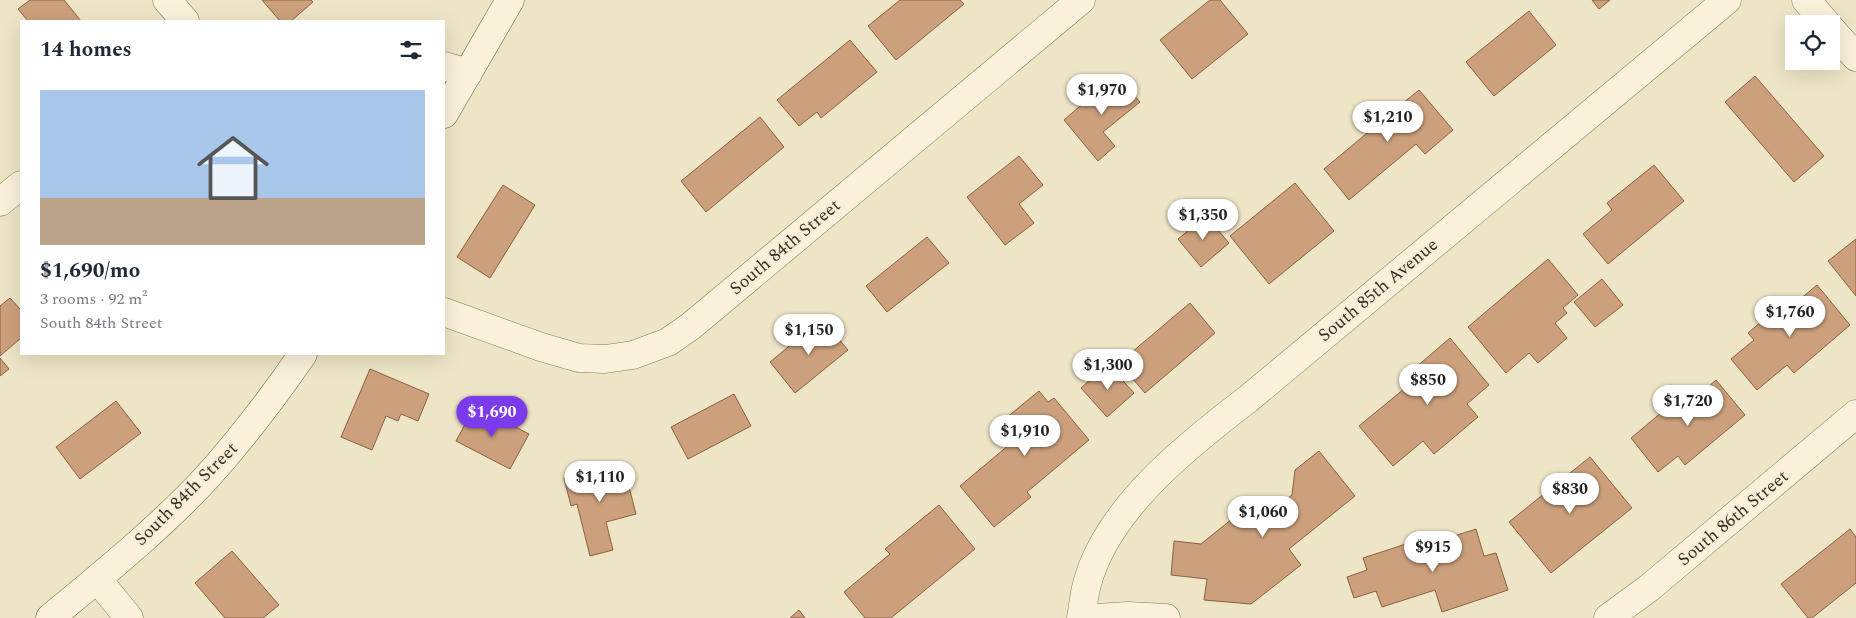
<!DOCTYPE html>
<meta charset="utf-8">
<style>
body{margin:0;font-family:Spectral,serif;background:#f2f2f3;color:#1f2937;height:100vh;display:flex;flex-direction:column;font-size:19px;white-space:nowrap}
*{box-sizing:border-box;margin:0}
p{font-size:16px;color:#747a83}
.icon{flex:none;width:28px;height:28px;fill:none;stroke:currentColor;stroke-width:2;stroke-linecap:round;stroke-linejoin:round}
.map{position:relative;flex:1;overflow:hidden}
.side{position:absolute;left:20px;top:20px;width:425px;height:335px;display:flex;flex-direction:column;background:#fff;border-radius:0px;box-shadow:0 5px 20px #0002}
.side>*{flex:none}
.fabs{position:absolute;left:1785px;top:15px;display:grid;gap:10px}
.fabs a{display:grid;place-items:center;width:55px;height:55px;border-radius:0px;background:#fff;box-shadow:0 5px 20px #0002;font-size:25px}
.price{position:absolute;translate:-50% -42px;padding:0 11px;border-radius:18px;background:#fff;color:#222;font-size:16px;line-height:32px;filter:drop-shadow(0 1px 2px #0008)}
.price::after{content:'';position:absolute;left:50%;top:30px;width:15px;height:11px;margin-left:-8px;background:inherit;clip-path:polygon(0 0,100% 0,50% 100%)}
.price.on{background:#7c3aed;color:#fff}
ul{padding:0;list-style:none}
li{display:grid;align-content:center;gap:10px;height:265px;padding:0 20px}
li span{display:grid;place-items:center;height:155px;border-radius:0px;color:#555}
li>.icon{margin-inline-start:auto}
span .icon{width:90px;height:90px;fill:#fffc;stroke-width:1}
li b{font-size:21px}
h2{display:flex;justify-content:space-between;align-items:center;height:60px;padding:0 20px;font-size:21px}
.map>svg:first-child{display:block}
</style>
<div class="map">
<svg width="1856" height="618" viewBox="0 0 1856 618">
<rect width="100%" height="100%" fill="#eee4c6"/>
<g fill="#cca07c" stroke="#896042">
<path d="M30 0H64L81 21H28L18 9Z"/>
<path d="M262 0H311L313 2 291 21H280Z"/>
<path d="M900 0H960L964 4 896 60 868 26Z"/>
<path d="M1210 0H1220L1248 34 1192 79 1160 40Z"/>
<path d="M1592 0H1610L1599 9Z"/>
<path d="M1529 11 1556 45 1494 96 1466 62Z"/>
<path d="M850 40 877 72 821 118 817 112 799 126 777 100Z"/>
<path d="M1116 75 1140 102 1103 132 1115 146 1098 161 1064 120Z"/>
<path d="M1755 76 1824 156 1794 182 1725 102Z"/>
<path d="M1419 90 1453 130 1425 154 1416 144 1349 200 1324 169 1372 129 1366 122 1386 105 1392 112Z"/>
<path d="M760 117 784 147 706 212 681 181Z"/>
<path d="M1019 156 1043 185 1019 204 1034 223 1005 245 967 197Z"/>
<path d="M1654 165 1684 201 1608 264 1583 234 1612 210 1607 203Z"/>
<path d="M1295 183 1334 231 1269 284 1230 236Z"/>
<path d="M503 185 535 205 490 278 457 257Z"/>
<path d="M1206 216 1229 243 1201 267 1178 239Z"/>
<path d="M927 237 949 263 887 312 866 286Z"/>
<path d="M1856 239V296L1828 261Z"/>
<path d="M1548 259 1578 295 1563 308 1567 313 1555 323 1567 338 1538 363 1529 353 1506 373 1468 327Z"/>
<path d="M1602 279 1623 305 1595 327 1574 302Z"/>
<path d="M1817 285 1850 325 1794 373 1787 365 1757 390 1731 359 1754 340 1748 333 1781 305 1786 311Z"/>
<path d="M10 298 21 310V338L0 356V306Z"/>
<path d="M1190 303 1215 333 1145 393 1119 363Z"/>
<path d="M822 319 848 350 795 393 770 362Z"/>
<path d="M1450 338 1489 385 1467 404 1478 417 1434 454 1423 441 1393 466 1359 426 1421 375 1415 368Z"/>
<path d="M0 358 9 369 0 376Z"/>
<path d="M1108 364 1134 393 1107 417 1081 388Z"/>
<path d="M370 369 429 394 418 421 401 414 398 421 386 416 372 450 341 437Z"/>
<path d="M1716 380 1745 415 1685 465 1678 456 1658 472 1631 438 1661 413 1659 410 1679 393 1688 404Z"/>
<path d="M1039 391 1048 402 1054 398 1089 440 1027 492 1031 497 994 527 960 486 1016 439 1001 422Z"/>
<path d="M734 394 751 426 688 459 671 427Z"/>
<path d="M116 401 141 433 80 479 56 447Z"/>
<path d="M475 406 529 434 510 469 456 441Z"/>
<path d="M1319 451 1355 496 1289 549 1301 565 1251 604 1204 600 1207 579 1171 575 1174 541 1201 544 1258 498 1269 513 1292 495 1295 470Z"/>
<path d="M1590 457 1632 508 1551 573 1509 522Z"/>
<path d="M623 464 636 514 606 522 613 550 590 556 577 504 571 506 564 478Z"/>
<path d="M939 505 975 549 891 618H865L844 592 890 554 885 549Z"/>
<path d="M1476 529 1484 556 1496 553 1508 590 1442 612 1435 590 1382 607 1376 591 1354 598 1347 577 1367 570 1363 558 1406 544 1408 551Z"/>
<path d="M1850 529 1856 537V583L1812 618H1808L1781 584Z"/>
<path d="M232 551 279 605 263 618H225L195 583Z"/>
<path d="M799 610 805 618H790Z"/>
</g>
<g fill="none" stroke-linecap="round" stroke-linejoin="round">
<g stroke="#8a765c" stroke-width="29">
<g id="minor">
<path d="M167 0 185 21"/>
<path d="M1806 0 1827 24"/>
<path d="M1831 29 1856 57"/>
<path d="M444 66 468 73"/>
<path d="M0 202 21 185"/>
<path d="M444 312 541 347 579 358 605 359 633 355 668 342 691 326 1081 0"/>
<path d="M97 579 129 618"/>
<path d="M1081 618C1083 607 1084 595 1087 584 1107 508 1189 444 1248 399L1727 0"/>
<path d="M1097 618 1128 616 1166 618"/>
<path d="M1608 618 1649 588 1856 414"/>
</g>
</g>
<g stroke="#6c573f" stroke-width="29">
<g id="secondary">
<path d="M444 114 510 0"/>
<path d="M50 618C104 573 160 528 208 476 243 437 274 396 303 354"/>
</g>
</g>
<use href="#minor" stroke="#f9f1da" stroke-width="28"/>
<use href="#secondary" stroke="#f9f1da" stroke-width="28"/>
</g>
<g text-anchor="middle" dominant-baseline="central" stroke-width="4" stroke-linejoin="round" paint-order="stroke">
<g font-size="18" fill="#3a2d1f" stroke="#f6edd6">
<text transform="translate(785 247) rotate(-40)">South 84th Street</text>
<text transform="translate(1378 290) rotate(-40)">South 85th Avenue</text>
<text transform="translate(186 494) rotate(-45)">South 84th Street</text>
<text transform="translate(1733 518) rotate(-40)">South 86th Street</text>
</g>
</g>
</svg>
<div class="fabs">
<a><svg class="icon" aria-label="locate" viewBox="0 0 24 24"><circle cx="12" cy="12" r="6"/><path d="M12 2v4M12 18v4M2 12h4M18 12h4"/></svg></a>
</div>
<b class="price" style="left:1102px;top:116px">$1,970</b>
<b class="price" style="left:1388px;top:143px">$1,210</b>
<b class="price" style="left:1203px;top:241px">$1,350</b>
<b class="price" style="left:1790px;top:338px">$1,760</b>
<b class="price" style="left:809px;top:356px">$1,150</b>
<b class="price" style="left:1108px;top:391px">$1,300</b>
<b class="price" style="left:1428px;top:406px">$850</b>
<b class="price" style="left:1688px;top:427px">$1,720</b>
<b class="price on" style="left:492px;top:438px">$1,690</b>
<b class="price" style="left:1025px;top:457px">$1,910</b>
<b class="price" style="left:600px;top:503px">$1,110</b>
<b class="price" style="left:1570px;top:515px">$830</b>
<b class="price" style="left:1263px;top:538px">$1,060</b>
<b class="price" style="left:1433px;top:573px">$915</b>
<section class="side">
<h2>14 homes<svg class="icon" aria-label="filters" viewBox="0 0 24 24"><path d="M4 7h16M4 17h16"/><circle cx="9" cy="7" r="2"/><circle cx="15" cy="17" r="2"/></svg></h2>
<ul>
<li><span style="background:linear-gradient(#a9c7e8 70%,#b9a48a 0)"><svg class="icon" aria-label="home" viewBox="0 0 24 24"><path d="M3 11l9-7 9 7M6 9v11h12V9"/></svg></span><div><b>$1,690/mo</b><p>3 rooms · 92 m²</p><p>South 84th Street</p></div></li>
</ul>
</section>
</div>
